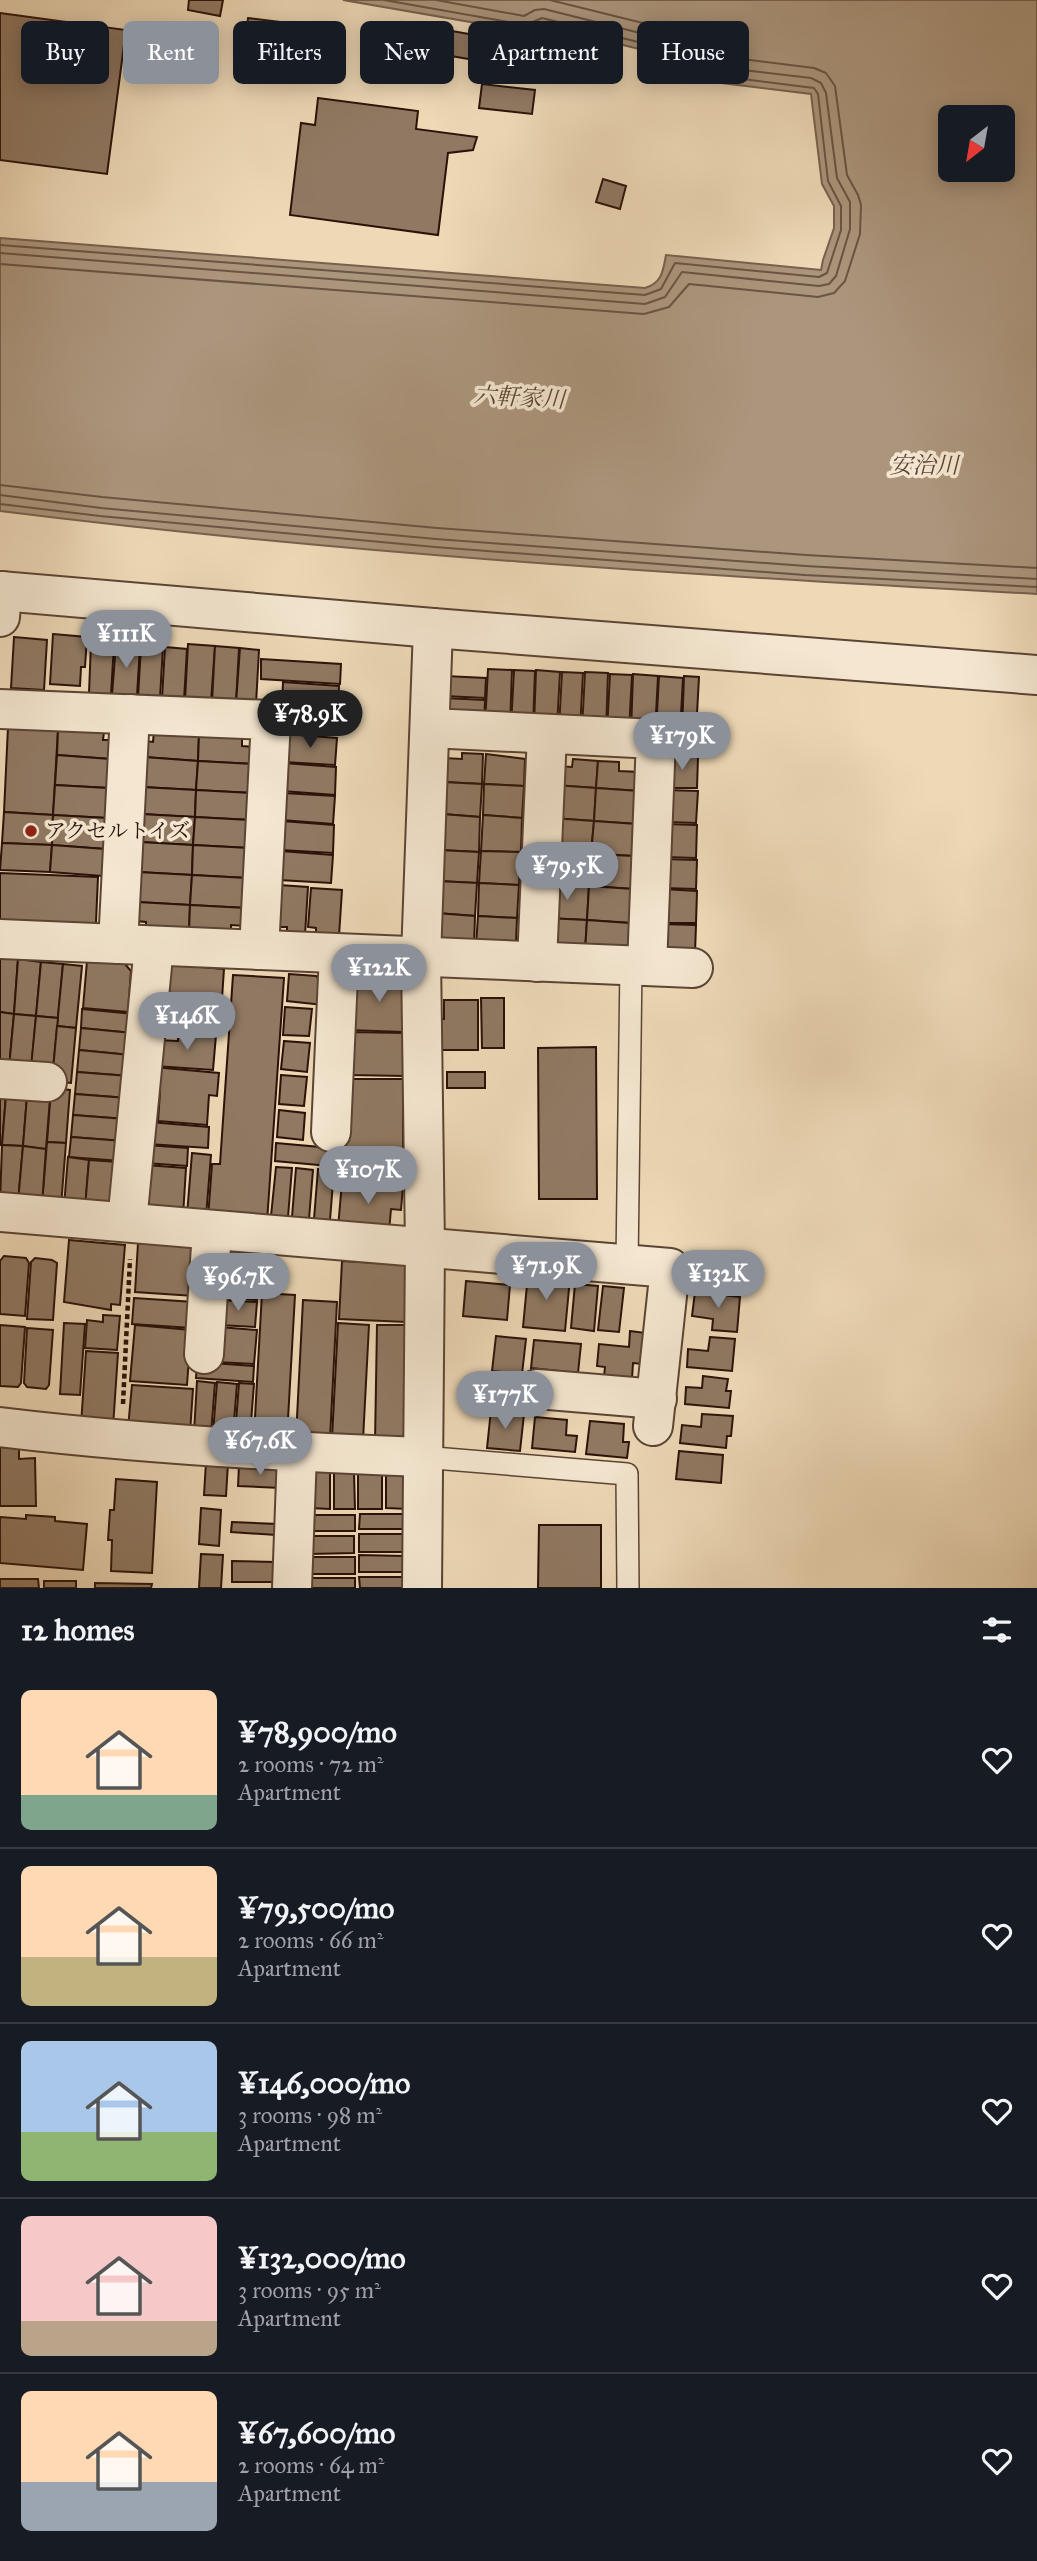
<!DOCTYPE html>
<meta charset="utf-8">
<style>
body{margin:0;font-family:"IM FELL Great Primer","Noto Serif JP",serif;background:#20242c;color:#f1f3f6;height:100vh;display:flex;flex-direction:column;font-size:26px;white-space:nowrap}
*{box-sizing:border-box;margin:0}
p{font-size:23px;color:#9ea1a6}
.icon{flex:none;width:38px;height:38px;fill:none;stroke:currentColor;stroke-width:2;stroke-linecap:round;stroke-linejoin:round}
.map{position:relative;height:1588px;overflow:hidden}
.sheet{display:flex;flex-direction:column;background:#171b24;flex:1}
.sheet>*{flex:none}
.top-card{position:absolute;left:21px;top:21px;width:996px;height:63px;display:flex;gap:14px}
.needle{width:46px;rotate:211deg}
.controls{position:absolute;left:938px;top:105px;display:grid;gap:14px}
.controls a{display:grid;place-items:center;width:77px;height:77px;border-radius:10px;background:#171b24;box-shadow:0 4px 18px #0003;font-size:35px}
.price{position:absolute;translate:-50% -60px;padding:0 16px;border-radius:24px;background:#8c9099;color:#fff;font-size:23px;line-height:46px;filter:drop-shadow(0 2px 4px #0008)}
.price::after{content:'';position:absolute;left:50%;top:42px;width:21px;height:16px;margin-left:-10px;background:inherit;clip-path:polygon(0 0,100% 0,50% 100%)}
.price.selected{background:#222;color:#fff}
ul{padding:0;list-style:none}
li{display:flex;align-items:center;gap:21px;height:175px;padding:0 21px}
li+li{border-top:2px solid #363941}
li span{display:grid;place-items:center;flex:none;width:196px;height:140px;border-radius:10px;color:#555}
li>.icon{margin-inline-start:auto}
span .icon{width:84px;height:84px;fill:#fffc;stroke-width:1}
li b{font-size:30px}
h2{display:flex;justify-content:space-between;align-items:center;height:84px;padding:0 21px;font-size:30px}
.chip{padding:0 24px;border-radius:10px;background:#171b24;box-shadow:0 4px 18px #0003;font-size:24px;line-height:63px}
.chip.selected{background:#8c9099;color:#fff}
.map>svg:first-child{display:block}
</style>
<div class="map">
<svg width="1037" height="1588" viewBox="0 0 1037 1588">
<rect width="100%" height="100%" fill="#eed9b7"/>
<filter id="stains"><feTurbulence type="fractalNoise" baseFrequency=".00286" numOctaves="4"/><feColorMatrix values="0 0 0 0 .2 0 0 0 0 .09 0 0 0 0 .02 0 0 0 .5 -.17"/></filter>
<radialGradient id="worn" r=".72"><stop offset=".6" stop-color="#630" stop-opacity="0"/><stop offset="1" stop-color="#630" stop-opacity=".3"/></radialGradient>
<path fill="#ab957c" stroke="#77614e" stroke-width="2" fill-rule="evenodd" d="M343 0H1037V594C691 575 344 554 0 511V238L645 288C662 283 663 271 666 255L821 270 823 260 834 228V206L822 184 811 94 681 78 674 62 660 54 540 25 528 32ZM950 117H1003V170H950Z"/>
<g fill="none" stroke-linecap="round" stroke-linejoin="round">
<g stroke="#6a5442" stroke-width="2">
<path d="M0 245 645 295 661 289 675 263 819 277 827 273 841 230V206L828 181 818 94 814 88 688 72 678 56 662 48 542 18 526 25 384 0"/>
<path d="M0 253 645 304 665 297 682 272 819 286 829 284 836 276 850 229V202L837 178 826 93 821 83 811 78 693 64 684 50 664 39 544 9 535 10 524 16 436 0"/>
<path d="M0 264 644 314 669 307 689 284 818 297 834 293 845 281 860 234 861 205 858 195 847 175 835 86 826 73 814 68 701 54 688 40 667 29 550 0"/>
<path d="M0 485 102 497 437 528 806 555 1037 568"/>
<path d="M0 495 101 508 436 539 806 566 1037 579"/>
<path d="M0 504 100 516 435 547 805 575 1037 587"/>
</g>
</g>
<g fill="#907963" stroke="#2a1209" stroke-width="2">
<path d="M189 0H223L220 16 188 10Z"/>
<path d="M0 13 126 30 107 174 0 160Z"/>
<path d="M248 18 314 26 310 58 245 50Z"/>
<path d="M402 22 508 41 504 65 398 47Z"/>
<path d="M482 84 535 90 532 114 479 108Z"/>
<path d="M318 98 418 111 416 129 477 137 473 150 448 153 438 235 290 215 301 123 315 125Z"/>
<path d="M603 179 626 186 620 209 596 202Z"/>
<path d="M53 634 87 637 85 667H81L80 686 50 684Z"/>
<path d="M14 637 47 640 44 690 11 688Z"/>
<path d="M91 643 114 644 111 695 89 693Z"/>
<path d="M116 644 140 646 137 696 112 695Z"/>
<path d="M188 644 215 646 211 702 185 700Z"/>
<path d="M141 646 163 647 160 698 138 697Z"/>
<path d="M215 646 239 648 236 703 212 702Z"/>
<path d="M165 647 187 649 184 700 162 698Z"/>
<path d="M240 648 259 650 256 704 236 703Z"/>
<path d="M261 659 341 664 340 684 261 679Z"/>
<path d="M488 669 512 670 510 726 485 724Z"/>
<path d="M514 670 535 671 533 726H511Z"/>
<path d="M536 670 560 672 557 727 534 726Z"/>
<path d="M562 672 583 673 580 729 559 728Z"/>
<path d="M585 672 608 673 606 731 582 729Z"/>
<path d="M610 674 632 675 629 731 607 730Z"/>
<path d="M633 674 658 676 655 733 631 732Z"/>
<path d="M445 676 486 678 485 698 444 696Z"/>
<path d="M659 676 683 678 680 733 656 731Z"/>
<path d="M684 676 699 677 696 733 682 732Z"/>
<path d="M283 682 339 686 338 709 282 705Z"/>
<path d="M444 698 485 700 484 725 442 723Z"/>
<path d="M287 707 339 710 337 735 285 732Z"/>
<path d="M8 727 58 730 53 815 4 812Z"/>
<path d="M58 730 104 732 103 740H111L110 759 57 755Z"/>
<path d="M154 731 199 734 198 761 144 757 145 741 153 742Z"/>
<path d="M199 734 242 736V746L254 747 253 764 198 761Z"/>
<path d="M285 734 337 738 335 765 283 762Z"/>
<path d="M667 734 697 735V755H667Z"/>
<path d="M462 753 483 754 482 784 443 782 444 758 462 759Z"/>
<path d="M486 754 525 759 524 786 484 784Z"/>
<path d="M57 755 110 759 108 788 55 785Z"/>
<path d="M666 756 698 757 697 788H666Z"/>
<path d="M144 757 198 761 196 790 142 787Z"/>
<path d="M573 759 598 761 596 788 554 785 556 766 572 767Z"/>
<path d="M198 761 253 764 252 793 196 790Z"/>
<path d="M598 761 619 762V771L640 772 639 791 596 788Z"/>
<path d="M284 763 336 767 335 795 282 791Z"/>
<path d="M443 782 482 784 480 817 442 814Z"/>
<path d="M484 784 524 786 522 818 483 815Z"/>
<path d="M55 785 108 788 107 818 53 815Z"/>
<path d="M554 785 596 788 594 821 552 818Z"/>
<path d="M142 787 196 790 195 817 141 814Z"/>
<path d="M596 788 639 791 637 824 594 821Z"/>
<path d="M196 790 252 793 250 820 195 817Z"/>
<path d="M666 790 698 791 696 823 665 822Z"/>
<path d="M283 793 335 796 333 824 281 820Z"/>
<path d="M4 812 53 815 52 845 2 843Z"/>
<path d="M141 814 195 817 193 845 140 842Z"/>
<path d="M442 814 480 817 479 852 439 850Z"/>
<path d="M53 815 107 818 105 849 52 845Z"/>
<path d="M483 815 522 818 521 852 481 851Z"/>
<path d="M195 817 250 820 249 848 193 845Z"/>
<path d="M552 818 594 821 591 854 550 851Z"/>
<path d="M282 821 334 825 333 853 280 850Z"/>
<path d="M594 821 637 824 635 856 591 854Z"/>
<path d="M665 824 697 825 696 858 664 857Z"/>
<path d="M140 842 193 845 192 875 138 872Z"/>
<path d="M2 843 52 845 50 872 0 870Z"/>
<path d="M52 845 105 849 103 876 50 872Z"/>
<path d="M193 845 249 848 247 878 192 875Z"/>
<path d="M439 850 479 852 477 883 438 881Z"/>
<path d="M281 851 333 855 331 883 279 880Z"/>
<path d="M481 851 521 852 519 885 479 883Z"/>
<path d="M550 851 591 854 589 886 548 883Z"/>
<path d="M591 854 635 856 633 889 589 886Z"/>
<path d="M664 859 697 860 696 889 663 888Z"/>
<path d="M138 872 192 875 190 905 137 902Z"/>
<path d="M0 873 98 877 96 922 92 926 3 923 0 919Z"/>
<path d="M192 875 247 878 246 908 190 905Z"/>
<path d="M438 881 477 883 475 916 436 913Z"/>
<path d="M479 883 519 885 517 918 478 916Z"/>
<path d="M548 883 589 886 587 920 546 918Z"/>
<path d="M279 885 308 887 305 935 287 933V927H277Z"/>
<path d="M589 886 633 889 630 923 587 920Z"/>
<path d="M311 888 342 890 339 936 316 935V928L308 927Z"/>
<path d="M663 889 697 891 696 923H662Z"/>
<path d="M137 902 190 905 189 932 146 930V922L136 921Z"/>
<path d="M190 905 246 908 245 926 231 925V934L189 932Z"/>
<path d="M436 913 475 916 474 946 446 942 435 935Z"/>
<path d="M478 916 517 918 516 943 476 946Z"/>
<path d="M546 918 587 920 585 951 549 945Z"/>
<path d="M587 920 630 923 629 946 585 951Z"/>
<path d="M662 924 696 925 695 953 661 952Z"/>
<path d="M0 958 18 959 14 1014 0 1012Z"/>
<path d="M18 959 41 962 36 1016 14 1014Z"/>
<path d="M87 961 125 964 131 971 128 1012 83 1008Z"/>
<path d="M41 962 63 964 58 1018 36 1016Z"/>
<path d="M63 964 82 966 76 1028 57 1026Z"/>
<path d="M165 964 224 969 221 1013 208 1011 207 1029 161 1025Z"/>
<path d="M289 974 316 976 325 984 323 1005 287 1001Z"/>
<path d="M233 975 284 978 267 1222 208 1218 212 1164H220Z"/>
<path d="M353 975 409 979 405 1032 348 1030Z"/>
<path d="M481 998H504V1048H482Z"/>
<path d="M444 1000H478V1050H436V1019H444Z"/>
<path d="M285 1007 312 1009 309 1036 283 1035Z"/>
<path d="M82 1009 134 1014 132 1033 81 1028Z"/>
<path d="M0 1012 14 1014 9 1068 0 1067Z"/>
<path d="M14 1014 36 1016 31 1071 9 1068Z"/>
<path d="M36 1016 58 1018 53 1069 31 1067Z"/>
<path d="M57 1026 76 1028 71 1083 52 1081Z"/>
<path d="M81 1028 132 1033 130 1055 79 1050Z"/>
<path d="M178 1032 216 1035 213 1070 155 1066 158 1040 178 1041Z"/>
<path d="M349 1032 406 1033 405 1076 348 1075Z"/>
<path d="M284 1041 310 1043 307 1072 281 1069Z"/>
<path d="M596 1047 597 1199H539L538 1048Z"/>
<path d="M79 1050 130 1055 129 1076 77 1072Z"/>
<path d="M153 1067 219 1073 217 1096 209 1095 207 1125 158 1121 160 1092H151Z"/>
<path d="M77 1072 129 1076 127 1098 75 1094Z"/>
<rect x="447" y="1072" width="38" height="16"/>
<path d="M281 1075 307 1077 304 1106 279 1104Z"/>
<rect x="343" y="1079" width="60" height="70"/>
<path d="M51 1088 70 1090 66 1143 47 1142Z"/>
<path d="M0 1094 6 1095 2 1145H0Z"/>
<path d="M75 1094 127 1098 125 1119 73 1115Z"/>
<path d="M6 1095 27 1096 23 1146 2 1145Z"/>
<path d="M27 1096 50 1098 46 1149 23 1146Z"/>
<path d="M279 1110 305 1113 303 1140 277 1137Z"/>
<path d="M73 1115 125 1119 123 1141 71 1137Z"/>
<path d="M149 1122 209 1127 208 1148 148 1144Z"/>
<path d="M71 1137 123 1141 121 1161 69 1157Z"/>
<path d="M47 1142 66 1143 61 1206 42 1204Z"/>
<path d="M276 1143 331 1148 329 1166 275 1161Z"/>
<path d="M2 1145 23 1146 18 1202 0 1201Z"/>
<path d="M146 1145 188 1148 187 1166 145 1163Z"/>
<path d="M23 1146 46 1149 42 1204 18 1202Z"/>
<path d="M344 1149 406 1155 403 1186 342 1182Z"/>
<path d="M192 1153 211 1155 206 1217 187 1215Z"/>
<path d="M68 1157 89 1160 85 1208 64 1206Z"/>
<path d="M89 1160 117 1162 113 1199 104 1209 85 1208Z"/>
<path d="M145 1165 186 1168 183 1216 141 1212Z"/>
<path d="M276 1167 292 1168 288 1217 271 1216Z"/>
<path d="M296 1168 313 1170 309 1219 292 1217Z"/>
<path d="M318 1169 334 1170 330 1220 314 1219Z"/>
<path d="M342 1182 403 1186 401 1210 391 1209 389 1232 338 1228Z"/>
<path d="M69 1240 125 1245 120 1305 111 1304V1310L64 1302Z"/>
<path d="M138 1243 197 1247 194 1296 135 1292Z"/>
<path d="M224 1248 243 1250 240 1299 221 1298Z"/>
<path d="M245 1250 260 1251 257 1300 242 1299Z"/>
<path d="M4 1256 26 1258 29 1263 25 1316 0 1314V1261Z"/>
<path d="M35 1258 52 1260 57 1263 53 1320 27 1319 31 1262Z"/>
<path d="M342 1261 409 1265 406 1322 339 1319Z"/>
<path d="M528 1274 570 1278 565 1331 523 1327Z"/>
<path d="M466 1281 510 1285 507 1320 463 1316Z"/>
<path d="M575 1284 598 1286 594 1331 571 1328Z"/>
<path d="M603 1286 624 1288 619 1332 598 1330Z"/>
<path d="M695 1292 740 1297 737 1332 712 1330 713 1319 692 1316Z"/>
<path d="M262 1293 295 1295 287 1437 254 1435Z"/>
<path d="M134 1298 194 1302 192 1328 132 1324Z"/>
<path d="M220 1300 257 1302 255 1327 219 1325Z"/>
<path d="M303 1300 337 1302 330 1439 296 1437Z"/>
<path d="M103 1315 120 1316 117 1350 85 1348 87 1320 103 1322Z"/>
<path d="M64 1323 85 1324 80 1395 60 1394Z"/>
<path d="M338 1323 369 1325 363 1440 332 1438Z"/>
<path d="M0 1325 25 1327 21 1383 18 1387 0 1386Z"/>
<path d="M135 1325 191 1330 187 1385 130 1381Z"/>
<path d="M377 1325H408L407 1432 395 1443H375Z"/>
<path d="M219 1327 257 1330 254 1364 216 1362Z"/>
<path d="M27 1328 53 1330 49 1385 46 1389 27 1387 24 1383Z"/>
<path d="M630 1331 646 1333 643 1364 633 1363 632 1379 604 1376 605 1367 597 1366 599 1344 629 1347Z"/>
<path d="M496 1336 526 1339 522 1374 492 1371Z"/>
<path d="M710 1337 735 1339 732 1371 687 1367 688 1349 708 1351Z"/>
<path d="M534 1340 581 1344 578 1373 531 1368Z"/>
<path d="M86 1351 118 1353 113 1427 81 1425Z"/>
<path d="M197 1362 254 1366 253 1382 196 1378Z"/>
<path d="M703 1376 728 1379 726 1391H731L729 1408 685 1404 686 1387 702 1388Z"/>
<path d="M197 1381 215 1383 211 1434 194 1433Z"/>
<path d="M217 1382 237 1384 233 1434 213 1433Z"/>
<path d="M239 1383 254 1384 250 1435H235Z"/>
<path d="M132 1385 193 1389 190 1433 128 1428Z"/>
<path d="M491 1410 524 1414 520 1451 487 1448Z"/>
<path d="M702 1414 733 1416 731 1436H727L726 1448 680 1443 682 1425 701 1427Z"/>
<path d="M535 1417 567 1420 566 1435 577 1436 575 1452 532 1448Z"/>
<path d="M590 1421 624 1424 623 1442H629L627 1458 586 1454Z"/>
<path d="M0 1447H19V1459L35 1458 36 1506H0Z"/>
<path d="M679 1451 723 1455 721 1483 676 1479Z"/>
<path d="M206 1462 228 1463 226 1496 204 1495Z"/>
<path d="M239 1465 282 1468 280 1488 238 1486Z"/>
<path d="M309 1470H330V1509L309 1508Z"/>
<path d="M386 1471H408V1509L386 1508Z"/>
<path d="M334 1472H354L355 1509H334Z"/>
<rect x="358" y="1472" width="24" height="37"/>
<path d="M116 1479 157 1482 152 1573 111 1571 112 1540H108L110 1510H114Z"/>
<path d="M201 1508 221 1510 219 1546 199 1544Z"/>
<path d="M360 1514H409V1529H359Z"/>
<path d="M26 1515 55 1517V1521L87 1524 83 1570 0 1563V1517L26 1519Z"/>
<rect x="309" y="1515" width="46" height="16"/>
<path d="M232 1522 277 1524 276 1535 231 1532Z"/>
<path d="M539 1525H601V1588H538Z"/>
<path d="M359 1534H408L409 1552H359Z"/>
<path d="M308 1536H354V1553L309 1554Z"/>
<path d="M201 1554 223 1555 221 1588H199Z"/>
<path d="M359 1555 405 1556V1572H359Z"/>
<rect x="309" y="1557" width="46" height="17"/>
<path d="M232 1561 275 1562V1582H232Z"/>
<path d="M359 1577H408V1588H360Z"/>
<rect x="307" y="1578" width="48" height="10"/>
<path d="M0 1579H38L39 1588H0Z"/>
<rect x="44" y="1581" width="32" height="7"/>
<path d="M95 1583 152 1584 151 1588H95Z"/>
</g>
<g fill="none" stroke-linecap="round" stroke-linejoin="round">
<g stroke="#5b4434" stroke-width="24">
<g id="service">
<path d="M627 1264 631 965"/>
<path d="M422 1457 627 1474 628 1588"/>
</g>
</g>
<g stroke="#5b4434" stroke-width="42">
<g id="minor">
<path d="M0 617 2 591"/>
<path d="M0 709 271 720 259 950"/>
<path d="M430 728 656 739 647 966"/>
<path d="M0 939 693 968"/>
<path d="M118 944 130 714"/>
<path d="M537 962 547 734"/>
<path d="M0 1079 47 1082"/>
<path d="M331 1132 339 954"/>
<path d="M0 1212 670 1268 653 1426"/>
<path d="M127 1222 154 946"/>
<path d="M204 1354 212 1231"/>
<path d="M537 1389 657 1399"/>
<path d="M0 1427C141 1444 281 1452 422 1457"/>
<path d="M292 1588 297 1453"/>
<path d="M422 1588 425 1247 421 957 433 628"/>
</g>
</g>
<g stroke="#5b4434" stroke-width="42">
<path id="tertiary" d="M0 591 433 628 1037 675"/>
</g>
<path stroke="#2a1209" stroke-width="4.5" stroke-dasharray="5 3.5" stroke-linecap="butt" d="M123 1404 130 1259"/>
<use href="#service" stroke="#f4e6d0" stroke-width="21"/>
<use href="#minor" stroke="#f4e6d0" stroke-width="38"/>
<use href="#tertiary" stroke="#f4e6d0" stroke-width="38"/>
</g>
<circle fill="#8f2418" stroke="#f4e6d0" stroke-width="2.5" cx="31" cy="831" r="7"/>
<g text-anchor="middle" dominant-baseline="central" stroke-width="7" stroke-linejoin="round" paint-order="stroke">
<g font-size="21" fill="#2a1209" stroke="#f4e6d0" text-anchor="start">
<text x="45" y="831">アクセルトイズ</text>
</g>
<g font-size="23" font-style="italic" fill="#5e4637" stroke="#f4e6d0">
<text transform="translate(519 397) rotate(3)">六軒家川</text>
<text x="924" y="465">安治川</text>
</g>
</g>
<rect width="100%" height="100%" filter="url(#stains)"/>
<rect width="100%" height="100%" fill="url(#worn)"/>
</svg>
<div class="controls">
<a><svg class="needle" viewBox="-14 -14 28 28"><path d="M0-13l5 13h-10z" fill="#e53935"/><path d="M0 13l5-13h-10z" fill="#9ea1a6"/></svg></a>
</div>
<b class="price" style="left:126px;top:670px">¥111K</b>
<b class="price selected" style="left:310px;top:750px">¥78.9K</b>
<b class="price" style="left:682px;top:772px">¥179K</b>
<b class="price" style="left:567px;top:902px">¥79.5K</b>
<b class="price" style="left:379px;top:1004px">¥122K</b>
<b class="price" style="left:187px;top:1052px">¥146K</b>
<b class="price" style="left:368px;top:1206px">¥107K</b>
<b class="price" style="left:546px;top:1302px">¥71.9K</b>
<b class="price" style="left:718px;top:1310px">¥132K</b>
<b class="price" style="left:238px;top:1313px">¥96.7K</b>
<b class="price" style="left:505px;top:1431px">¥177K</b>
<b class="price" style="left:260px;top:1477px">¥67.6K</b>
<div class="top-card">
<a class="chip">Buy</a>
<a class="chip selected">Rent</a>
<a class="chip">Filters</a>
<a class="chip">New</a>
<a class="chip">Apartment</a>
<a class="chip">House</a>
</div>
</div>
<section class="sheet">
<h2>12 homes<svg class="icon" aria-label="filters" viewBox="0 0 24 24"><path d="M4 7h16M4 17h16"/><circle cx="9" cy="7" r="2"/><circle cx="15" cy="17" r="2"/></svg></h2>
<ul>
<li><span style="background:linear-gradient(#ffd9b3 75%,#7fa58c 0)"><svg class="icon" aria-label="home" viewBox="0 0 24 24"><path d="M3 11l9-7 9 7M6 9v11h12V9"/></svg></span><div><b>¥78,900/mo</b><p>2 rooms · 72 m²</p><p>Apartment</p></div><svg class="icon" aria-label="heart" viewBox="0 0 24 24"><path d="M12 20l-8-8c-3-5 5-10 8-4 3-6 11-1 8 4z"/></svg></li>
<li><span style="background:linear-gradient(#ffd9b3 65%,#c2b280 0)"><svg class="icon" aria-label="home" viewBox="0 0 24 24"><path d="M3 11l9-7 9 7M6 9v11h12V9"/></svg></span><div><b>¥79,500/mo</b><p>2 rooms · 66 m²</p><p>Apartment</p></div><svg class="icon" aria-label="heart" viewBox="0 0 24 24"><path d="M12 20l-8-8c-3-5 5-10 8-4 3-6 11-1 8 4z"/></svg></li>
<li><span style="background:linear-gradient(#a9c7e8 65%,#8fb573 0)"><svg class="icon" aria-label="home" viewBox="0 0 24 24"><path d="M3 11l9-7 9 7M6 9v11h12V9"/></svg></span><div><b>¥146,000/mo</b><p>3 rooms · 98 m²</p><p>Apartment</p></div><svg class="icon" aria-label="heart" viewBox="0 0 24 24"><path d="M12 20l-8-8c-3-5 5-10 8-4 3-6 11-1 8 4z"/></svg></li>
<li><span style="background:linear-gradient(#f6c9c9 75%,#b9a48a 0)"><svg class="icon" aria-label="home" viewBox="0 0 24 24"><path d="M3 11l9-7 9 7M6 9v11h12V9"/></svg></span><div><b>¥132,000/mo</b><p>3 rooms · 95 m²</p><p>Apartment</p></div><svg class="icon" aria-label="heart" viewBox="0 0 24 24"><path d="M12 20l-8-8c-3-5 5-10 8-4 3-6 11-1 8 4z"/></svg></li>
<li><span style="background:linear-gradient(#ffd9b3 65%,#9aa5b1 0)"><svg class="icon" aria-label="home" viewBox="0 0 24 24"><path d="M3 11l9-7 9 7M6 9v11h12V9"/></svg></span><div><b>¥67,600/mo</b><p>2 rooms · 64 m²</p><p>Apartment</p></div><svg class="icon" aria-label="heart" viewBox="0 0 24 24"><path d="M12 20l-8-8c-3-5 5-10 8-4 3-6 11-1 8 4z"/></svg></li>
</ul>
</section>
